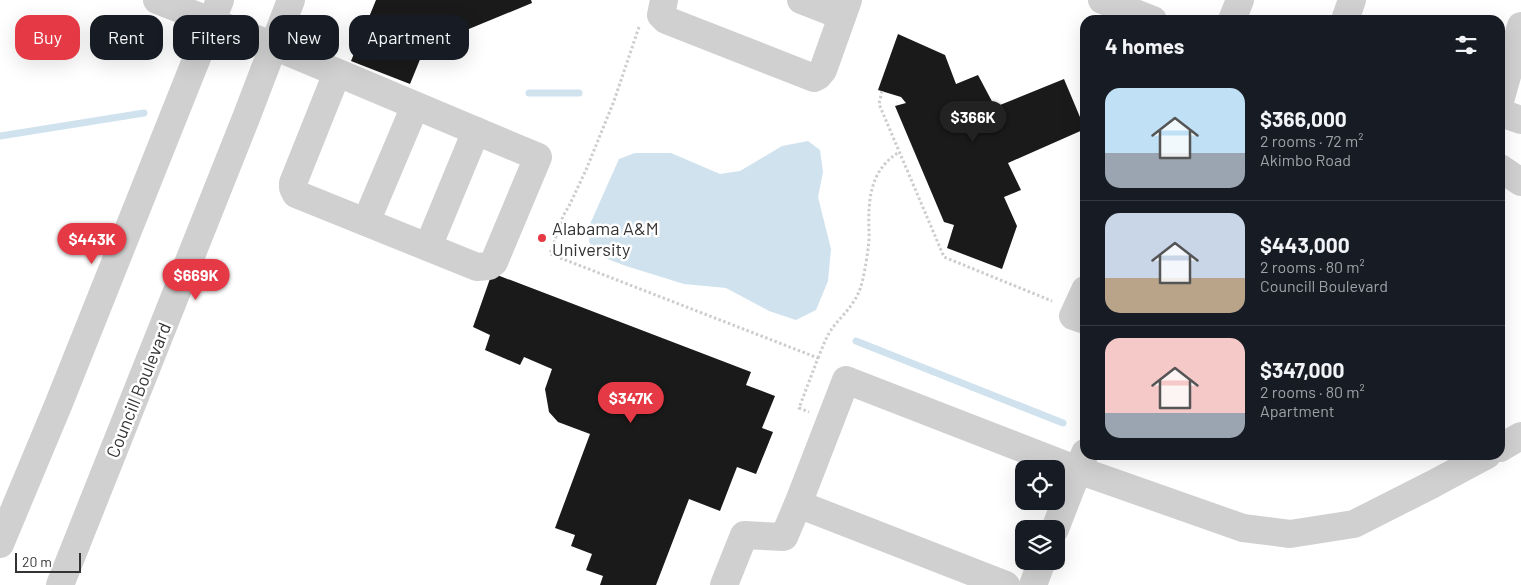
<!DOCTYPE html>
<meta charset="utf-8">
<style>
body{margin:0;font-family:Barlow,sans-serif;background:#242831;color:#f1f3f6;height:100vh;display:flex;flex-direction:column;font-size:19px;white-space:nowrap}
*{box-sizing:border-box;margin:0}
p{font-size:16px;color:#9ea1a6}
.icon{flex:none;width:28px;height:28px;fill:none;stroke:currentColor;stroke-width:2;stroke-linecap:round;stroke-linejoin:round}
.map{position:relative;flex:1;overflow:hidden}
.drawer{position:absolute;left:1080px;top:15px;width:425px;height:445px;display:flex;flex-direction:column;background:#171b24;border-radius:15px;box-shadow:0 5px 20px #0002}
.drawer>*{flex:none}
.banner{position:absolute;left:15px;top:15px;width:475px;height:45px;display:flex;gap:10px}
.tools{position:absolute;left:1015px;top:460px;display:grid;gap:10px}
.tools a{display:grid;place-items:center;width:50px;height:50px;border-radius:10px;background:#171b24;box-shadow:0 5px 20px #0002;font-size:25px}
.scale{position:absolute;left:15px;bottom:12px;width:66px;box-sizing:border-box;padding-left:5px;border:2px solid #333;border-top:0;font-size:14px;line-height:18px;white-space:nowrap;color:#333;-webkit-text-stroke:4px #fff;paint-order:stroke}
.price{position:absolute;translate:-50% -42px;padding:0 11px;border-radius:18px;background:#e63946;color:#fff;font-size:16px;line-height:32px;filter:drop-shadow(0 1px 2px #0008)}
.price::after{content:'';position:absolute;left:50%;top:30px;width:15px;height:11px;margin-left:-8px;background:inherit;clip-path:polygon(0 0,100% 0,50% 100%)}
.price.selected{background:#222;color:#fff}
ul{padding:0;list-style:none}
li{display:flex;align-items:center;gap:15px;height:125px;padding:0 25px}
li+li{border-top:1px solid #363941}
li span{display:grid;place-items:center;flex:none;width:140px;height:100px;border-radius:15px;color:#555}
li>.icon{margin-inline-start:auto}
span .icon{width:60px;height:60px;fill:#fffc;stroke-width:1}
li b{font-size:21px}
h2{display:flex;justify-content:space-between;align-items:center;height:60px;padding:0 25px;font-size:21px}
.chip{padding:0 18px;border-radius:15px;background:#171b24;box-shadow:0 5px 20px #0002;font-size:18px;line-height:45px}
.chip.selected{background:#e63946;color:#fff}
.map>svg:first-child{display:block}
</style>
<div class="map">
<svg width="1521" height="585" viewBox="0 0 1521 585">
<rect width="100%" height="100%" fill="#fff"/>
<path fill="#cfe2ee" d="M808 141 820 150 823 172 818 197 831 249 828 281 816 310 796 320 769 311 726 288 684 284 626 266 597 255 589 242 590 224 619 159 635 153H671L720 174 740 171 782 146Z"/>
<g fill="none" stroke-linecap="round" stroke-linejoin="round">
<g stroke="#cfe2ee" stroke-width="7">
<path d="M529 93H579"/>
<path d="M0 136 144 113"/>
<path d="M856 341 1063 423"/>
</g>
</g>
<g fill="#1a1a1a">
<path d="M376 0H531L532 3 464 31 461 22 430 35 410 84 351 61Z"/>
<path d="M898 34 945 55 956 84 978 75 995 107 1064 79 1085 129 1008 163 1021 190 1004 197 1017 226 1002 269 947 248 954 225 944 222 895 106 906 103 901 97 878 90Z"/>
<path d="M492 273 751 372 746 385 775 396 762 428 773 432 756 474 737 467 720 511 689 499 656 585H600L603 576 586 570 592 554 571 546 575 535 555 528 590 434 558 422 549 412 545 389 552 369 524 357 520 365 485 350 490 335 473 327Z"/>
</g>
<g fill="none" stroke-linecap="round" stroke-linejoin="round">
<g stroke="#cdcdcd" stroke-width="3" stroke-dasharray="2.5 2.5" stroke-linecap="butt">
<path d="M639 27 614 101 586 170 569 206 563 216 550 254 818 358 799 408 809 412"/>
<path d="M882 91 879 104 944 257 1052 301"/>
<path d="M818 358C822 349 825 339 831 330 841 316 856 304 861 286 864 277 870 243 869 233 868 201 869 171 899 152"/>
</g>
<g stroke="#d0d0d0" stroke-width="28">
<path d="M157 0 274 46 538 157 494 262 489 266 477 267 296 194 293 188V183L337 73"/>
<path d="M664 0 661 15 666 20 814 78 818 76 823 70 848 0"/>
<path d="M801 0 842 16"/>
<path d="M1102 0 1153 20"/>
<path d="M1232 20 1240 0"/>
<path d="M1345 20 1352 0"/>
<path d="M1500 101 1521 26"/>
<path d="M1500 109 1501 113 1521 120"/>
<path d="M1500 168 1521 182"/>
<path d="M366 222 415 106"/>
<path d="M428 247 476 131"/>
<path d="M1085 290 1073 316 1085 320"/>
<path d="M1500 448 1521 436"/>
<path d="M1085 453 1078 470 1243 528 1290 534 1354 524 1433 484 1487 455"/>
<path d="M0 544 59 403 220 0"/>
<path d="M60 585 246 118 291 0"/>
<path d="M724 585 744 535 784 537 798 504"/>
<path d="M1006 585 798 504 846 380 1078 470 1055 529"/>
<path d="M1033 585 1042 561"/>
</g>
</g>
<circle fill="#e63946" stroke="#fff" stroke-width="2" cx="542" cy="238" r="5"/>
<g text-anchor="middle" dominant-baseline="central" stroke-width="5" stroke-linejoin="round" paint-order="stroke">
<g font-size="18" fill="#333" stroke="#fff" text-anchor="start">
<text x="552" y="228">Alabama A&amp;M<tspan x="552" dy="21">University</tspan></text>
</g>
<g font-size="18" fill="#333" stroke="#fff">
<text transform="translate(138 390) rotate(-68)">Councill Boulevard</text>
</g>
</g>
</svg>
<div class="tools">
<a><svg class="icon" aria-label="locate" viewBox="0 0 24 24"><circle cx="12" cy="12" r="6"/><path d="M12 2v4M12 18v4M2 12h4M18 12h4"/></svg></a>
<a><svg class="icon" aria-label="layers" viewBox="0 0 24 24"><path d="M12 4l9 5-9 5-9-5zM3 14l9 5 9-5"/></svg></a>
</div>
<div class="scale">20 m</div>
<b class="price selected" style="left:973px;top:143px">$366K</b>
<b class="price" style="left:92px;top:265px">$443K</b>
<b class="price" style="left:196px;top:301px">$669K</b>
<b class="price" style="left:631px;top:424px">$347K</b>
<div class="banner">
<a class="chip selected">Buy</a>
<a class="chip">Rent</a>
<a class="chip">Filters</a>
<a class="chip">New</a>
<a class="chip">Apartment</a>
</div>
<section class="drawer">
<h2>4 homes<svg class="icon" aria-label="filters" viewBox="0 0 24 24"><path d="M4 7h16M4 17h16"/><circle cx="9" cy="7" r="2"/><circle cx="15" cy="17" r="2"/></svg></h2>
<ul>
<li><span style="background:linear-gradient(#bfe0f5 65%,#9aa5b1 0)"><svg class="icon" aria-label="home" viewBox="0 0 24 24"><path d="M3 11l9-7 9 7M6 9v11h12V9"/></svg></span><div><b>$366,000</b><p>2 rooms · 72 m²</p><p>Akimbo Road</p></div></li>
<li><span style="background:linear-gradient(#c9d6e8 65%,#b9a48a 0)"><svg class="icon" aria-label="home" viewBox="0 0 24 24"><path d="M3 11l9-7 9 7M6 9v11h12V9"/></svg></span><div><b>$443,000</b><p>2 rooms · 80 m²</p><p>Councill Boulevard</p></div></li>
<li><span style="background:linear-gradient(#f6c9c9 75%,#9aa5b1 0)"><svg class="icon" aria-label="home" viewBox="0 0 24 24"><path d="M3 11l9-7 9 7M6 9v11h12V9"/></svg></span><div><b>$347,000</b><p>2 rooms · 80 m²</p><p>Apartment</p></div></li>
</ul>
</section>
</div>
